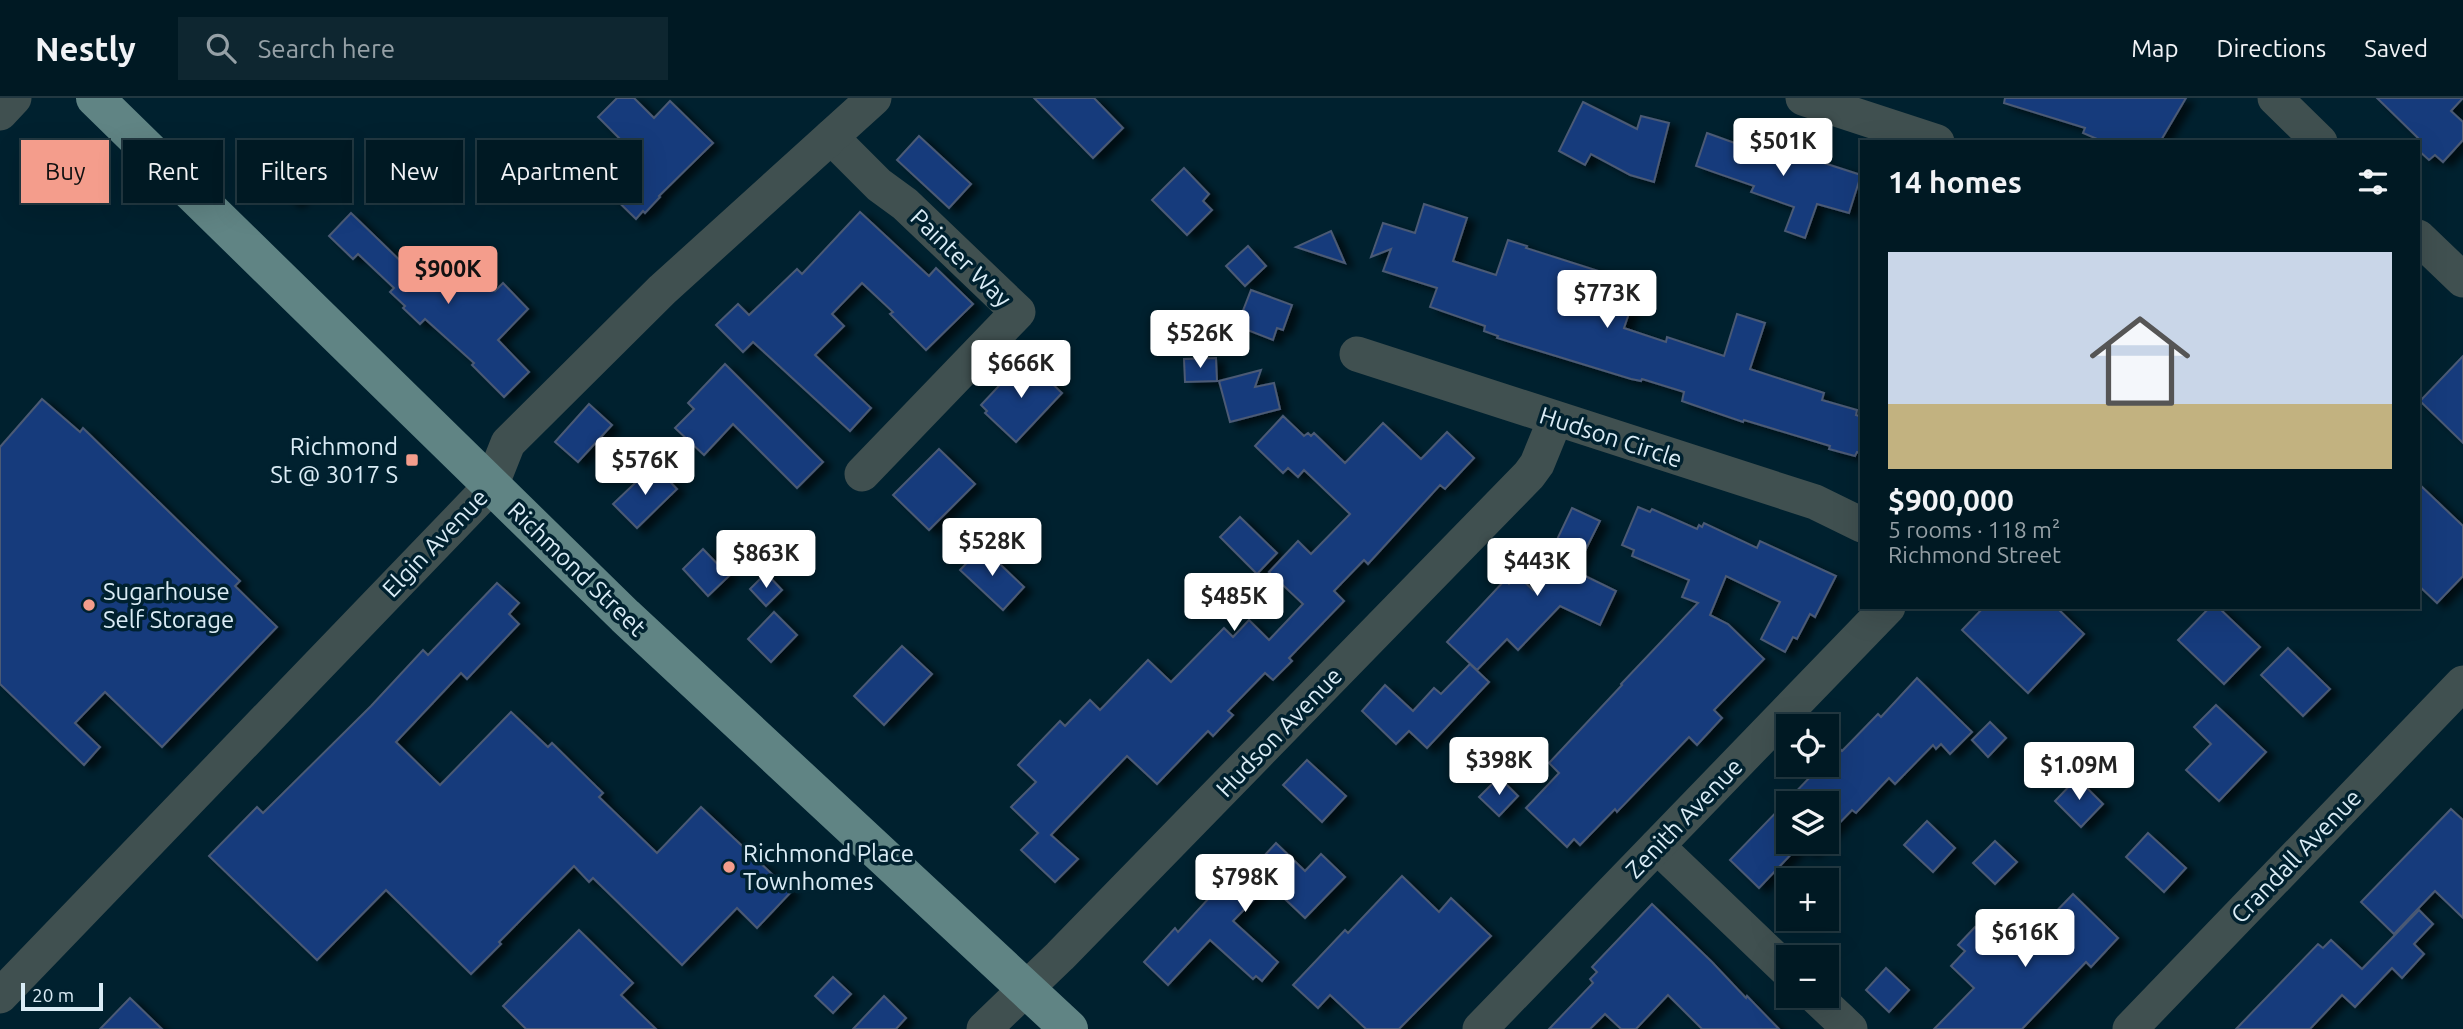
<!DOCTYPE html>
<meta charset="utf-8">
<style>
body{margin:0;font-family:Ubuntu,sans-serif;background:#0e2630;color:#f1f3f6;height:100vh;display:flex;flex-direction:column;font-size:26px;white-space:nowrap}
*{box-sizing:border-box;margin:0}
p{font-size:23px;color:#95a0a6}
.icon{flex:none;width:38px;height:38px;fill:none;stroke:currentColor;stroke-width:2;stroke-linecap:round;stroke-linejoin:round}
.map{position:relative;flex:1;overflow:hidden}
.drawer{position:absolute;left:1860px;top:42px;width:560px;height:469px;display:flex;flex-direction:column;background:#001923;border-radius:0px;box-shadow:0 7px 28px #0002,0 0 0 2px #223841}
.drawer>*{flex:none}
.banner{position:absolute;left:21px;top:42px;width:665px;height:63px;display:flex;gap:14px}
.buttons{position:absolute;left:1776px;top:616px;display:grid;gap:14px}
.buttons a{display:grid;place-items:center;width:63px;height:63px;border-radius:0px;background:#001923;box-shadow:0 7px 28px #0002,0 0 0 2px #223841;font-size:35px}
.scale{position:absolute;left:21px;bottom:18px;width:82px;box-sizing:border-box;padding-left:7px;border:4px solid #daecf6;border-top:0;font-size:19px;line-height:24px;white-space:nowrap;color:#daecf6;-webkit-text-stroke:5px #00212f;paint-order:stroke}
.price{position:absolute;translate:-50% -60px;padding:0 16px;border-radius:7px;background:#fff;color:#222;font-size:23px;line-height:46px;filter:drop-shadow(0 2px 4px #0008)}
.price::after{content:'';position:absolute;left:50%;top:42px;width:21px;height:16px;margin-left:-10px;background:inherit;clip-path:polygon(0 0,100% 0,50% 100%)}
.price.current{background:#f49d8c;color:#111}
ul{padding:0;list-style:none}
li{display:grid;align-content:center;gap:14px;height:371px;padding:0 28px}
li+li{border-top:2px solid #223841}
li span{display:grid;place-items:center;height:217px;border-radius:0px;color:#555}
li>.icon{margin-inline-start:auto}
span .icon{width:126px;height:126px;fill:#fffc;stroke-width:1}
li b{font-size:30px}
h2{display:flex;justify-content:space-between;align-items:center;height:84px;padding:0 28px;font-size:30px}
.chip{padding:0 24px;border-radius:0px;background:#001923;box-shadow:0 7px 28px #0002,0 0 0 2px #223841;font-size:24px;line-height:63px}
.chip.current{background:#f49d8c;color:#111}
header{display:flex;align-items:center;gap:42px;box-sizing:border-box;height:98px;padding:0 35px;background:#001923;border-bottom:2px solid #223841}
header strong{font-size:33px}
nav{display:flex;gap:38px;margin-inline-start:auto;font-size:24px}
.search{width:490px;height:63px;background:#0e2630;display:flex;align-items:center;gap:18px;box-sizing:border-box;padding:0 24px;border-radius:0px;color:#95a0a6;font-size:26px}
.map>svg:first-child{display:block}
</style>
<header>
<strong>Nestly</strong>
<div class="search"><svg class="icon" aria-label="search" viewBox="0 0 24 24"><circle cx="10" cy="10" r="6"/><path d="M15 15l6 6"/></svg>Search here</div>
<nav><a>Map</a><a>Directions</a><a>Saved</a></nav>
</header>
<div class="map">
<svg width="2463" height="931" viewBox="0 0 2463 931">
<defs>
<filter id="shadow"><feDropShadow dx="8" dy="4.5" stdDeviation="3.5" flood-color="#0009"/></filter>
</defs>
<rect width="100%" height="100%" fill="#00212f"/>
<g fill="#183b7c" stroke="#4b5a74" stroke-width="2" filter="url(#shadow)">
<path d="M617 0H634L654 20 670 3 713 45 659 98 660 99 645 115 643 113 636 121 598 84 630 51 598 19Z"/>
<path d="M1034 0H1094L1123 30 1093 60Z"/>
<path d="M2005 0H2186L2160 44H2104L2083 35 2085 30 2004 5Z"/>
<path d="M2377 0H2463L2451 13 2463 24V42L2443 64 2435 57 2429 62 2418 52V40Z"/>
<path d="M1583 4 1637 31 1641 18 1669 25 1654 84 1630 77 1591 56 1585 67 1559 53Z"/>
<path d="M1707 35 1765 56 1768 45 1790 53V54L1861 77 1849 115 1817 106 1805 140 1785 133 1794 109 1751 94 1754 88 1696 68Z"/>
<path d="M919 38 971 86 949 110 897 62Z"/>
<path d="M298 47 325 73 294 105 267 79Z"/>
<path d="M1184 70 1209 96 1203 103 1212 112 1187 137 1152 102Z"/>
<path d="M1424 106 1467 120 1453 163 1496 177 1508 142 1527 148 1526 150 1639 186 1624 230 1666 244 1667 239 1724 258 1737 216 1765 225 1750 271 1824 295 1822 302 1857 312 1856 317 1862 319V356L1857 354 1855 358 1829 351 1830 348 1744 322 1743 324 1682 303 1684 294 1642 281 1641 283 1631 281 1497 240 1498 238 1484 233 1485 228 1430 209 1437 190 1383 173 1391 151 1371 159 1383 125 1415 135Z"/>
<path d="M860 114 929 178 936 170 973 206 926 252 890 216 893 214 862 185 832 216 844 228 815 257 871 310 850 333 753 244 743 254 716 227 738 206 749 217 797 171 802 176Z"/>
<path d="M351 115 415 177 423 168 449 192 472 169 495 193 503 185 528 211 498 242 529 274 504 299 472 267 474 265 425 221 420 226 403 210 405 208 390 194 394 190 358 156 353 161 329 138Z"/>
<path d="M1331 133 1345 165 1296 149Z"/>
<path d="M1248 148 1266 168 1245 188 1226 168Z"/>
<path d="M1251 192 1292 207 1283 232 1277 230 1273 242 1237 228Z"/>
<path d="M2463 258V345L2420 303Z"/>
<path d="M1025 260 1062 295 1016 344 985 315 987 313 981 307Z"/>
<path d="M1216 260 1217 283 1185 284 1184 261Z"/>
<path d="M725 266 823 364 797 390 733 326 704 357 675 330 694 311 688 305Z"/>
<path d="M1261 272 1255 289 1274 285 1280 311 1230 324 1219 283Z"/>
<path d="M42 301 80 334 83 330 240 483 235 488 277 529 162 649 105 594 75 625 100 649 84 667 0 586V349Z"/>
<path d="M589 306 612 327 578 364 555 344Z"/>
<path d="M1283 318 1304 338 1308 335 1311 338 1314 335 1345 365 1383 325 1421 361 1447 334 1474 360 1445 391 1440 387 1368 466 1364 462 1334 493 1344 503 1289 560 1292 563 1273 582 1265 575 1228 613 1233 617 1213 638 1208 633 1157 686 1127 658 1051 737 1078 761 1055 784 1021 752 1038 735 1011 709 1036 684 1018 667 1060 623 1065 628 1090 602 1100 612 1148 562 1171 584 1224 530 1233 539 1249 522 1269 542 1303 506 1269 474 1298 443 1311 456 1350 416 1304 372 1298 379 1288 370 1283 375 1255 348Z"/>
<path d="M939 351 975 386 929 432 893 397Z"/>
<path d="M654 367 677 391 637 430 613 406Z"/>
<path d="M2418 385 2463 428V478L2437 505 2418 487Z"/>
<path d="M1638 409 1650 414 1652 411 1697 431 1699 427 1702 429 1704 425 1757 450 1760 443 1836 478 1815 519 1810 516 1797 541 1793 539 1785 554 1761 541 1780 504 1726 478 1710 517 1728 526 1764 561 1714 612 1722 620 1697 647 1689 639 1617 714 1615 711 1580 747 1574 741 1567 749 1526 710 1559 675 1549 665 1622 587 1621 586 1698 505 1682 499 1689 482 1632 458 1634 452 1622 447Z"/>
<path d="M1572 410 1600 423 1575 473 1616 493 1600 527 1560 508 1518 552 1507 541 1477 572 1447 544 1505 482 1509 486 1517 477 1533 492Z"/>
<path d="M1240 419 1277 455 1257 476 1220 439Z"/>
<path d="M982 449 1024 489 1003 512 960 472Z"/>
<path d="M703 451 729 478 708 498 683 471Z"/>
<path d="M766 475 782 492 766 508 750 491Z"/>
<path d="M497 485 519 505 509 516 519 526 467 581 461 575 396 644 440 687 511 614 548 649 552 645 603 695 599 699 657 755 701 709 791 794 757 830 737 810 682 867 593 780 589 784 574 768 499 844 501 846 471 876 386 792 317 862 209 758 257 709 263 715 371 608 423 552 428 557Z"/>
<path d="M1984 509H2056L2084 536 2028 595 1962 532Z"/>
<path d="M2210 509H2218L2260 549 2224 586 2178 542Z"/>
<path d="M774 514 797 537 771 564 748 541Z"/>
<path d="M902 548 932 576 884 627 854 598Z"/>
<path d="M2288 550 2330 591 2303 618 2261 577Z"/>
<path d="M1470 566 1489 584 1427 650 1409 633 1396 646 1362 613 1385 587 1413 613 1434 590 1441 596Z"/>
<path d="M1917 580 1972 634 1950 656 1941 646 1936 651 1933 647 1895 686 1889 680 1856 715 1852 712 1827 738V705H1788V744H1822L1811 754 1799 748 1759 790 1730 762 1814 675 1812 673 1819 667H1827V658L1837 648 1842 653 1878 616 1881 619Z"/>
<path d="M2216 607 2266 654 2219 703 2186 672 2211 646 2194 629Z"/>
<path d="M1990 624 2006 640 1988 659 1972 642Z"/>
<path d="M1307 662 1346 698 1322 724 1283 687Z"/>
<path d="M1499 679 1518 698 1499 718 1479 699Z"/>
<path d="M2077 680 2103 706 2081 729 2055 703Z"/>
<path d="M2451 711 2463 722V820L2435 793 2394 836 2361 804Z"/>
<path d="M1927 723 1955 750 1933 774 1904 747Z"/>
<path d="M2148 735 2186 770 2164 794 2126 759Z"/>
<path d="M1995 743 2017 764 1995 786 1973 765Z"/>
<path d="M1276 745 1305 773 1321 756 1345 779 1305 820 1269 786 1233 823 1278 864 1262 883 1256 878 1253 881 1210 842 1168 887 1144 864 1175 830 1178 834 1231 776 1240 784Z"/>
<path d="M1402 778 1439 814 1451 800 1491 838 1399 931H1366L1330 897 1318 910 1293 887 1345 832 1348 835Z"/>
<path d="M2073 796 2118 840 2091 869 2086 864 2022 931H1934L1974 890 1951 868 1965 853 1958 847 1975 829 1983 837 1992 828 2018 853Z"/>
<path d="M1652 806 1712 864 1746 900 1747 898 1779 931H1702L1668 897 1636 931H1621L1605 916 1590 931H1549L1593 885 1590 881 1597 874 1592 869Z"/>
<path d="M2419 812 2433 826 2414 846 2424 856 2402 880 2392 870 2355 909 2342 897 2310 931H2236L2318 846 2323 850 2331 842 2362 871Z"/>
<path d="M579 832 633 885 621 897 656 931H526L503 908Z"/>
<path d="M1886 870 1909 892 1889 914 1866 892Z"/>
<path d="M833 879 851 896 833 915 815 898Z"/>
<path d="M884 898 906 920 896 931H853Z"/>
<path d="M130 900 162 931H100Z"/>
</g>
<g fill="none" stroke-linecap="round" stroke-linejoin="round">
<g stroke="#405050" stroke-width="35">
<path d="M1803 0 1937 44"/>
<path d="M2275 0 2320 44"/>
<path d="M0 15 14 0"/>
<path d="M831 39 879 87 905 106 1018 214 862 376"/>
<path d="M2418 139 2463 182"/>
<path d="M1357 256 1815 404 1862 427"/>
<path d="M1657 748 1788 873"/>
<path d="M0 898 491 388 508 345 662 192 874 0"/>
<path d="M1815 898 1850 931"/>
<path d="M984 931 1060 858 1529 377 1537 366 1555 322"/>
<path d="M1480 931 1888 509"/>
<path d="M2130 931 2463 585"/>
</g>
<path stroke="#608484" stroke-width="38" d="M95 0 625 518 1069 931"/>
</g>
<g fill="#f49d8c" stroke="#00212f" stroke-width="2.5">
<rect x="405" y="355" width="14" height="14" rx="3.5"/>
<circle cx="89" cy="507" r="7"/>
<circle cx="729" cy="769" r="7"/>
</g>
<g text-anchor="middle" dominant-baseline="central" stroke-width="7" stroke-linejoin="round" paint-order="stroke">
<g font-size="24" fill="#daecf6" stroke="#00212f">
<text transform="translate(961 160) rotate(44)">Painter Way</text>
<text transform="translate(1611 339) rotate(18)">Hudson Circle</text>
<text transform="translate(435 445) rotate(-46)">Elgin Avenue</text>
<text transform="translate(577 471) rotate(44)">Richmond Street</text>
<text transform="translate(1279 634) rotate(-46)">Hudson Avenue</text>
<text transform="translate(1684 720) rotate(-46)">Zenith Avenue</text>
<text transform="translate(2296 758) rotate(-46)">Crandall Avenue</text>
</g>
<g font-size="24" fill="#daecf6" stroke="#00212f" text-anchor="start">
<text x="398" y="348" text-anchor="end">Richmond<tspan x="398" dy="28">St @ 3017 S</tspan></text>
<text x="103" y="493">Sugarhouse<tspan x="103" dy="28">Self Storage</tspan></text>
<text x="743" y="755">Richmond Place<tspan x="743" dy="28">Townhomes</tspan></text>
</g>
</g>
</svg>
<div class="buttons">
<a><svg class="icon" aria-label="locate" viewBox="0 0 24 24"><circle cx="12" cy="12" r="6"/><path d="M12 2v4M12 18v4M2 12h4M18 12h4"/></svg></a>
<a><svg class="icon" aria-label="layers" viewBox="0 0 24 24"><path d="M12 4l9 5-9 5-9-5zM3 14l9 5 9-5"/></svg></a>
<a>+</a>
<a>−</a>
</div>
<div class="scale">20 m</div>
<b class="price" style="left:1783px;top:80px">$501K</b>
<b class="price current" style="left:448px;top:208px">$900K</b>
<b class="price" style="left:1607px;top:232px">$773K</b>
<b class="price" style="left:1200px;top:272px">$526K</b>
<b class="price" style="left:1021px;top:302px">$666K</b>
<b class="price" style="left:645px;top:399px">$576K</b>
<b class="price" style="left:992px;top:480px">$528K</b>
<b class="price" style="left:766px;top:492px">$863K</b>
<b class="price" style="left:1537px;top:500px">$443K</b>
<b class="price" style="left:1234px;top:535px">$485K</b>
<b class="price" style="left:1499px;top:699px">$398K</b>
<b class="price" style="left:2079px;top:704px">$1.09M</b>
<b class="price" style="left:1245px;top:816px">$798K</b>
<b class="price" style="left:2025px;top:871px">$616K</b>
<div class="banner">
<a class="chip current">Buy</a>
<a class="chip">Rent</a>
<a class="chip">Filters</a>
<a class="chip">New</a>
<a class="chip">Apartment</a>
</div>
<section class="drawer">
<h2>14 homes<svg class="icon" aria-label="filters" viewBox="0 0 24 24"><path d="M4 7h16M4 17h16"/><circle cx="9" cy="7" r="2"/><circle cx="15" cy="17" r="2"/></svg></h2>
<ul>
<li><span style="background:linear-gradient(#c9d6e8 70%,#c2b280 0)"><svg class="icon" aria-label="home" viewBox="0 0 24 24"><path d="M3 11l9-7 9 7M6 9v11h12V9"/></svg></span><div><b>$900,000</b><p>5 rooms · 118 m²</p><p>Richmond Street</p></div></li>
</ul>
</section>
</div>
